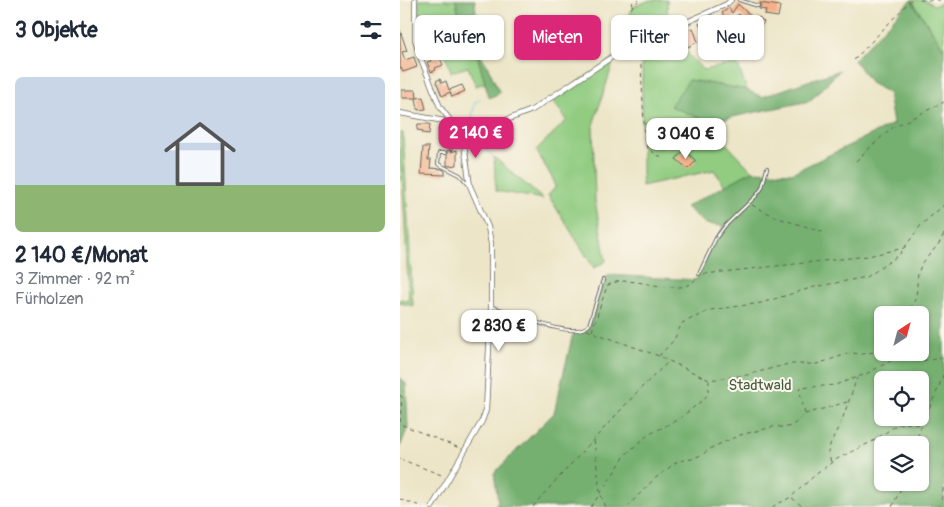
<!DOCTYPE html>
<html lang="de">
<meta charset="utf-8">
<style>
body{margin:0;font-family:Pangolin,sans-serif;background:#f2f2f3;color:#1f2937;height:100vh;display:flex;flex-direction:column;font-size:19px;white-space:nowrap}
*{box-sizing:border-box;margin:0}
p{font-size:16px;color:#747a83}
.icon{flex:none;width:28px;height:28px;fill:none;stroke:currentColor;stroke-width:2;stroke-linecap:round;stroke-linejoin:round}
.map{position:relative;flex:1;overflow:hidden}
.drawer{display:flex;flex-direction:column;background:#fff;width:400px}
.drawer>*{flex:none}
.banner{position:absolute;left:15px;top:15px;width:454px;height:45px;display:flex;gap:10px}
.needle{width:32px;rotate:36deg}
.buttons{position:absolute;left:474px;top:306px;display:grid;gap:10px}
.buttons a{display:grid;place-items:center;width:55px;height:55px;border-radius:8px;background:#fff;box-shadow:0 1px 4px #0004;font-size:25px}
.price{position:absolute;translate:-50% -42px;padding:0 11px;border-radius:10px;background:#fff;color:#222;font-size:16px;line-height:32px;filter:drop-shadow(0 1px 2px #0008)}
.price::after{content:'';position:absolute;left:50%;top:30px;width:15px;height:11px;margin-left:-8px;background:inherit;clip-path:polygon(0 0,100% 0,50% 100%)}
.price.selected{background:#db2777;color:#fff}
ul{padding:0;list-style:none}
li{display:grid;align-content:center;gap:10px;height:265px;padding:0 15px}
li+li{border-top:1px solid #e0e1e3}
li span{display:grid;place-items:center;height:155px;border-radius:8px;color:#555}
li>.icon{margin-inline-start:auto}
span .icon{width:90px;height:90px;fill:#fffc;stroke-width:1}
li b{font-size:21px}
h2{display:flex;justify-content:space-between;align-items:center;height:60px;padding:0 15px;font-size:21px}
.chip{padding:0 18px;border-radius:8px;background:#fff;box-shadow:0 1px 4px #0004;font-size:18px;line-height:45px}
.chip.selected{background:#db2777;color:#fff}
main{display:flex;flex:1;min-height:0}
.map>svg:first-child{display:block}
</style>
<main>
<section class="drawer">
<h2>3 Objekte<svg class="icon" aria-label="filters" viewBox="0 0 24 24"><path d="M4 7h16M4 17h16"/><circle cx="9" cy="7" r="2"/><circle cx="15" cy="17" r="2"/></svg></h2>
<ul>
<li><span style="background:linear-gradient(#c9d6e8 70%,#8fb573 0)"><svg class="icon" aria-label="home" viewBox="0 0 24 24"><path d="M3 11l9-7 9 7M6 9v11h12V9"/></svg></span><div><b>2 140 €/Monat</b><p>3 Zimmer · 92 m²</p><p>Fürholzen</p></div></li>
</ul>
</section>
<div class="map">
<svg width="544" height="507" viewBox="0 0 544 507">
<rect width="100%" height="100%" fill="#fbf7ec"/>
<filter id="ink" filterUnits="userSpaceOnUse"><feTurbulence type="fractalNoise" baseFrequency=".02" numOctaves="2"/><feDisplacementMap in="SourceGraphic" scale="10" xChannelSelector="R" yChannelSelector="G"/><feConvolveMatrix kernelMatrix="1 2 1 2 8 2 1 2 1" color-interpolation-filters="sRGB"/></filter>
<filter id="wash" filterUnits="userSpaceOnUse"><feTurbulence type="fractalNoise" baseFrequency=".0096" numOctaves="4" result="noise"/><feDisplacementMap in="SourceGraphic" scale="20" xChannelSelector="R" yChannelSelector="G"/><feGaussianBlur stdDeviation="1.12" result="paint"/><feColorMatrix in="noise" values="0 0 0 0 0 0 0 0 0 0 0 0 0 0 0 0 0 1.4 0 .05"/><feComposite in="paint" operator="in"/></filter>
<g filter="url(#wash)">
<rect width="100%" height="100%" fill="#ece5c7"/>
<g fill="#91cc81" stroke="#56744e">
<path d="M18 0H56L58 12 68 22 85 83 76 86 68 67 51 72 39 37 38 13 19 14Z"/>
<path d="M250 0H267L268 29 225 48 223 47 222 44 232 7Z"/>
<path d="M512 0H525L534 5 544 3V49Z"/>
<path d="M268 32 303 70 337 63 347 90 289 80 303 119 352 171 325 186 314 170 242 186V46L243 44Z"/>
<path d="M215 57 193 125 195 201 206 261 194 268 148 195 155 188 154 181 136 150 167 120 152 100Z"/>
<path d="M0 133H3L13 306 0 303V299L9 301 3 190 0 162Z"/>
<path d="M94 157 143 199 96 191Z"/>
</g>
<g fill="#74b06f" stroke="#486646" fill-rule="evenodd">
<path d="M56 0H75L76 14 70 18 58 12Z"/>
<path d="M511 0 544 49V507H95L98 500 94 473 154 413 173 334 184 332 189 328 203 280 209 275 296 280 310 249 324 226 306 224 286 207 352 171 392 173 493 124 488 92 472 84 454 60ZM482 315H520V352H482ZM482 380H520V418H482ZM482 445H520V482H482Z"/>
<path d="M76 50 86 63 100 93 89 98Z"/>
<path d="M440 70 410 101 332 117 307 125 302 119 270 106 289 80 347 90 362 97Z"/>
<path d="M0 377 6 384 8 427 0 447Z"/>
</g>
<g fill="none" stroke-linecap="round" stroke-linejoin="round">
<g stroke="#61c2df" stroke-width="1">
<path d="M73 125 72 117 75 102 80 99"/>
<path d="M81 146 94 157"/>
</g>
</g>
<g id="blocks">
<g fill="#f5b08a">
<path d="M360 3 380 6 378 17 365 15 366 10 359 9 361 6Z"/>
<path d="M338 4 356 21 359 17 364 22 355 34 345 26 348 22 339 14 328 22 322 13 329 8 332 13Z"/>
<path d="M312 15 323 43 322 44 326 53 315 60 312 54 314 53 313 49 318 47 306 18Z"/>
<path d="M293 28 298 42 288 47 282 32Z"/>
<path d="M0 30 7 51 2 52 5 60 14 57 17 67 3 72 1 68H0Z"/>
<path d="M31 37 35 48 26 51 22 40Z"/>
<path d="M39 56 43 65 35 68 36 70 31 72 27 62 31 61 30 59Z"/>
<path d="M40 79 42 83 46 81 49 90 62 85 65 91 52 97 50 92 42 96 36 81Z"/>
<path d="M2 90H16L17 98 23 97 26 109 18 110 16 98H2Z"/>
<path d="M18 124H30L29 134 22 133 23 131 17 130Z"/>
<path d="M257 129 273 139 268 149 251 139Z"/>
<path d="M23 147H29L28 160H31L30 168 42 169 45 171V175L21 174Z"/>
<path d="M47 150 51 152 57 150V165L47 166Z"/>
<path d="M284 150 296 161 288 169 276 159Z"/>
</g>
</g>
</g>
<g filter="url(#ink)">
<use href="#blocks" fill-opacity="0" stroke="#656258" stroke-width="1"/>
<g fill="none" stroke-linecap="round" stroke-linejoin="round">
<g stroke="#656258" stroke-width="4">
<g id="service">
<path d="M339 0 358 6"/>
<path d="M50 122 48 136 51 149"/>
<path d="M45 153H39L38 164 60 175 68 184"/>
<path d="M299 274 316 238 325 226 356 196 362 188 367 168"/>
<path d="M92 307C113 312 174 342 189 325L203 280"/>
</g>
</g>
<g stroke="#656258" stroke-width="6">
<g id="minor">
<path d="M15 0V39L19 54 40 107 63 137 70 186 88 227 91 244V307L86 410 82 421 32 507"/>
<path d="M0 113 50 122"/>
<path d="M63 137 132 110 218 53 327 4 331 0"/>
</g>
</g>
<g stroke="#656258" stroke-width="1" stroke-dasharray="4 4" stroke-linecap="butt">
<path d="M520 0H544"/>
<path d="M232 6 233 0"/>
<path d="M299 23 303 29"/>
<path d="M220 47 232 7 239 0"/>
<path d="M240 49 245 139 248 149 264 159"/>
<path d="M454 60 511 0"/>
<path d="M456 161 490 129 544 102"/>
<path d="M352 205 378 218 427 233"/>
<path d="M304 274 468 256 504 248"/>
<path d="M505 315C510 309 515 303 516 295 518 286 516 276 520 268 526 255 540 247 544 233"/>
<path d="M187 330 259 356 309 380 347 375 388 364H417L450 353 463 354 478 351 482 352"/>
<path d="M192 331 207 286C229 269 282 304 298 276"/>
<path d="M475 351 482 336"/>
<path d="M484 353 519 361 544 358"/>
<path d="M259 356 274 340 282 323 311 310 361 303 414 287 467 277 499 255 521 225 544 205"/>
<path d="M0 395 2 397 0 424 62 449"/>
<path d="M405 414 447 402"/>
<path d="M194 440 200 493 206 507"/>
<path d="M515 445C522 419 536 398 544 372"/>
<path d="M0 459 44 476"/>
<path d="M431 462 428 452 431 442 442 420 457 378"/>
<path d="M392 498 403 507"/>
<path d="M0 499 23 507"/>
<path d="M133 507 140 498 239 390 269 361"/>
<path d="M191 507 227 453 248 435 279 419 304 399 308 394 309 381"/>
<path d="M227 507 253 480 278 461 292 459 303 454 313 447 340 435 377 426C389 431 397 422 405 414L399 388 435 385 466 374 498 357"/>
<path d="M372 507 391 497 414 476 435 460 475 440 498 424 513 423 520 426"/>
<path d="M492 507 504 482"/>
<path d="M538 507 542 498 544 484"/>
</g>
<use href="#service" stroke="#fff" stroke-width="2"/>
<use href="#minor" stroke="#fff" stroke-width="4.5"/>
</g>
</g>
<g text-anchor="middle" dominant-baseline="central" stroke-width="4" stroke-linejoin="round" paint-order="stroke">
<g font-size="15" fill="#455a3f" stroke="#fbf7ec">
<text x="360" y="385">Stadtwald</text>
</g>
</g>
</svg>
<div class="buttons">
<a><svg class="needle" viewBox="-14 -14 28 28"><path d="M0-13l5 13h-10z" fill="#e53935"/><path d="M0 13l5-13h-10z" fill="#747a83"/></svg></a>
<a><svg class="icon" aria-label="locate" viewBox="0 0 24 24"><circle cx="12" cy="12" r="6"/><path d="M12 2v4M12 18v4M2 12h4M18 12h4"/></svg></a>
<a><svg class="icon" aria-label="layers" viewBox="0 0 24 24"><path d="M12 4l9 5-9 5-9-5zM3 14l9 5 9-5"/></svg></a>
</div>
<b class="price selected" style="left:76px;top:159px">2 140 €</b>
<b class="price" style="left:286px;top:160px">3 040 €</b>
<b class="price" style="left:99px;top:352px">2 830 €</b>
<div class="banner">
<a class="chip">Kaufen</a>
<a class="chip selected">Mieten</a>
<a class="chip">Filter</a>
<a class="chip">Neu</a>
</div>
</div>
</main>
